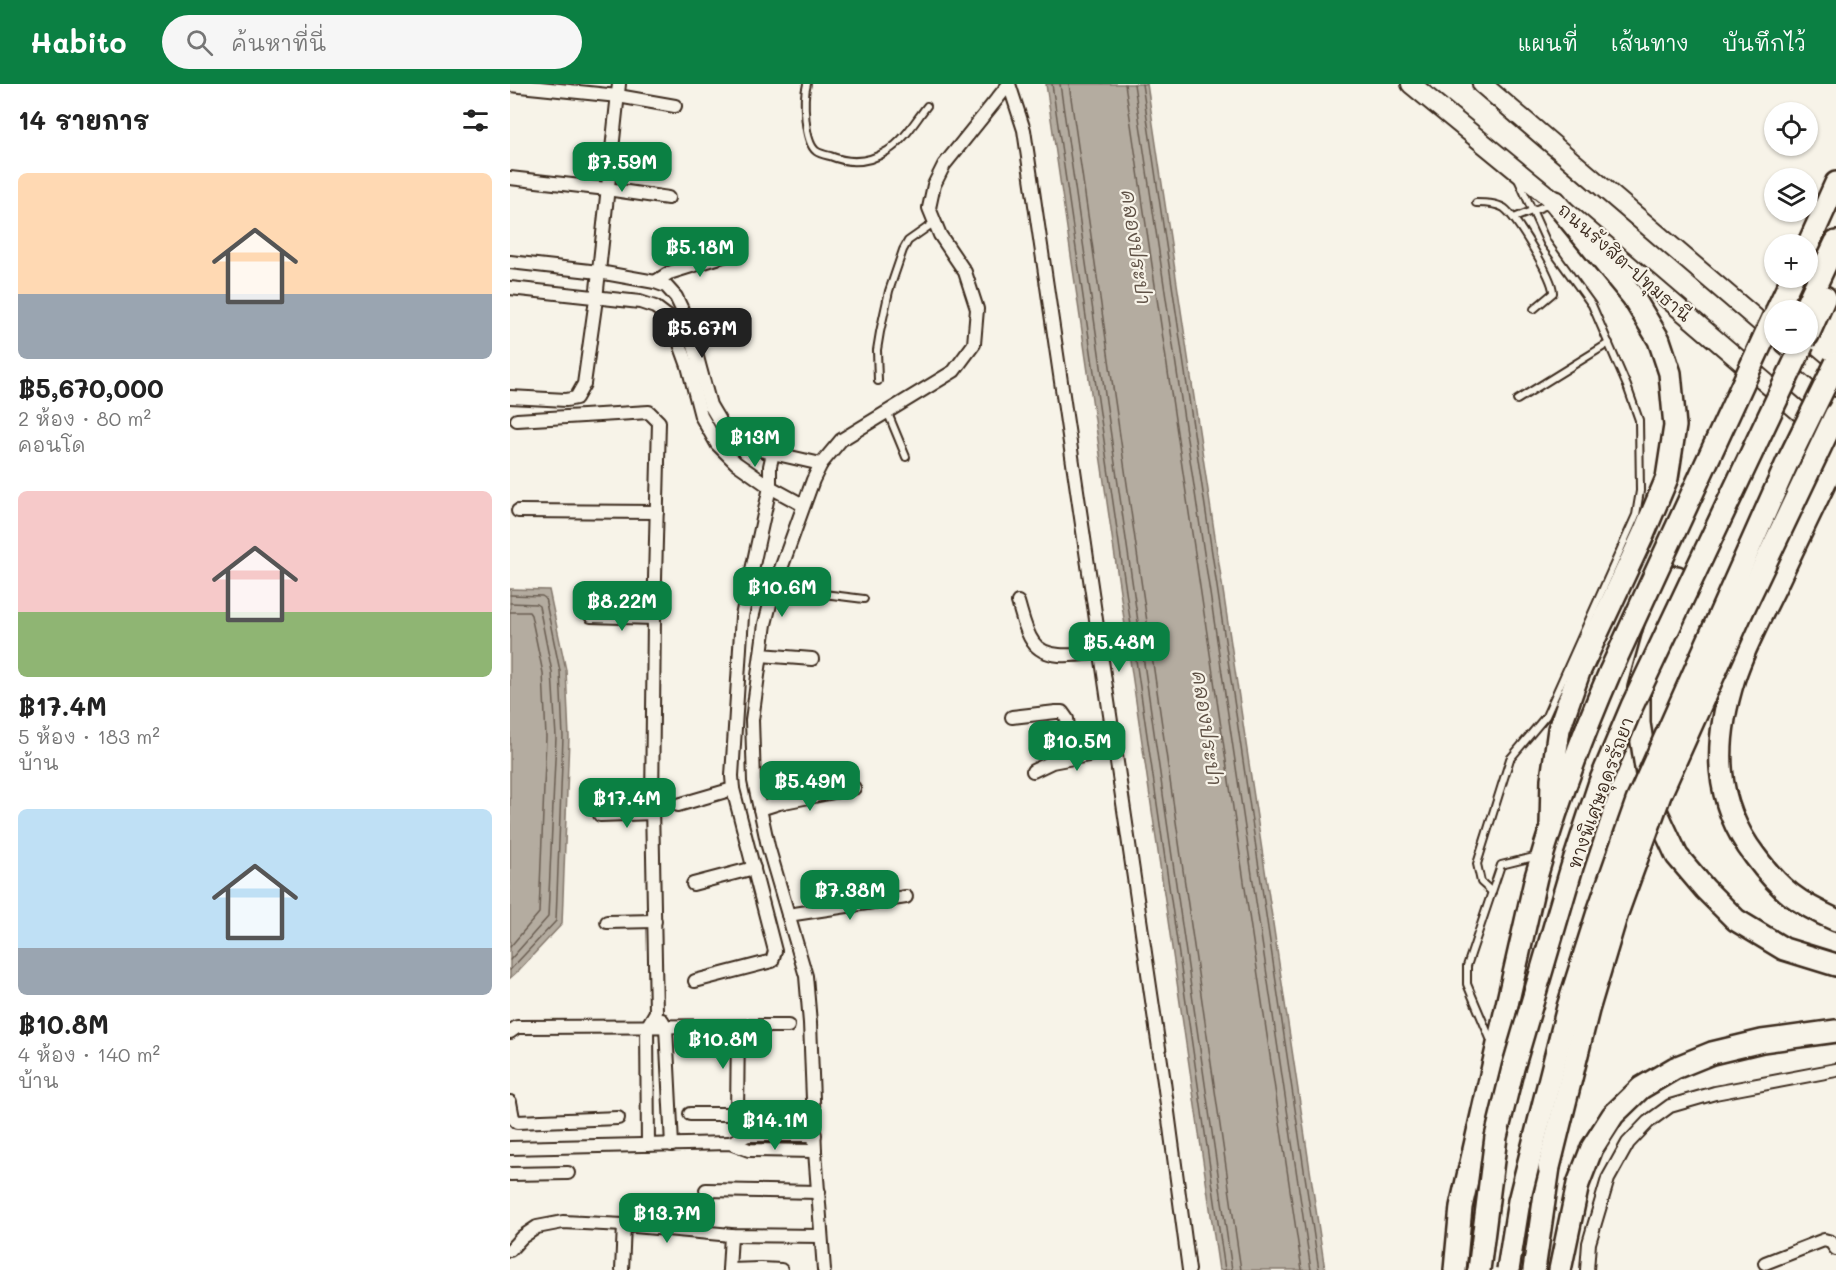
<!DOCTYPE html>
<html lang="th">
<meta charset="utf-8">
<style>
body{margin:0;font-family:Mali,"Playpen Sans Thai",sans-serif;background:#f6f6f6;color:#222;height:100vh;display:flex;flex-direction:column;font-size:22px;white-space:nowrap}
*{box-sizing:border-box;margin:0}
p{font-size:20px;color:#767676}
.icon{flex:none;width:33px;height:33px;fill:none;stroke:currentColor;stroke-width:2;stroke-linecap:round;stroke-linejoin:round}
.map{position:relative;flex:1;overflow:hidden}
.drawer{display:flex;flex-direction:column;background:#fff;width:510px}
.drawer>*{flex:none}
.fabs{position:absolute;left:1254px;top:18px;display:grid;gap:12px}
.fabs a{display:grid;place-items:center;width:54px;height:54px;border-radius:50%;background:#fff;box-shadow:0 2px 4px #0004;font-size:30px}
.price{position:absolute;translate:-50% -51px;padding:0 14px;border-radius:12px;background:#0b8043;color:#fff;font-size:20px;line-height:39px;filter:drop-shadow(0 2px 3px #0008)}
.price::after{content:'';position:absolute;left:50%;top:36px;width:18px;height:14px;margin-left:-9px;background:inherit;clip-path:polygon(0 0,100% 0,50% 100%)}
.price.current{background:#222;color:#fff}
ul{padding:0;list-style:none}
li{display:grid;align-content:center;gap:12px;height:318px;padding:0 18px}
li span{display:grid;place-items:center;height:186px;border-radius:9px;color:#555}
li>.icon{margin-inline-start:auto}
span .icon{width:108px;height:108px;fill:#fffc;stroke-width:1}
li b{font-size:26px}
h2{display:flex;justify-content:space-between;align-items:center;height:72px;padding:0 18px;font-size:26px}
header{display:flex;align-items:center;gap:36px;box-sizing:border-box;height:84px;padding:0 30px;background:#0b8043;color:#fff}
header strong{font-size:28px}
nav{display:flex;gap:33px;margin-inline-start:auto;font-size:21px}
.search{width:420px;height:54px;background:#f6f6f6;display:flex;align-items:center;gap:15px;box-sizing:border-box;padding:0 21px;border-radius:33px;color:#767676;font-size:22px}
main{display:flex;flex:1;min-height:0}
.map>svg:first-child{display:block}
</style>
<header>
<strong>Habito</strong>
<div class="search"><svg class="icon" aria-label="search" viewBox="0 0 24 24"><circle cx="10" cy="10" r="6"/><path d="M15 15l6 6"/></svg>ค้นหาที่นี่</div>
<nav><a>แผนที่</a><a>เส้นทาง</a><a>บันทึกไว้</a></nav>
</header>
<main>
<section class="drawer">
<h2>14 รายการ<svg class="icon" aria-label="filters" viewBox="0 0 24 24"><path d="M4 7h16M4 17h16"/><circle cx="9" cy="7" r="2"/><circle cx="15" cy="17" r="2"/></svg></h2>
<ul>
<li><span style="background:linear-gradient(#ffd9b3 65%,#9aa5b1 0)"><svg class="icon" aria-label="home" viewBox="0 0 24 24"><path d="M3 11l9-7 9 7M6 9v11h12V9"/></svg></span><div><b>฿5,670,000</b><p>2 ห้อง · 80 m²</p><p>คอนโด</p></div></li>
<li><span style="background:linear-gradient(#f6c9c9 65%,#8fb573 0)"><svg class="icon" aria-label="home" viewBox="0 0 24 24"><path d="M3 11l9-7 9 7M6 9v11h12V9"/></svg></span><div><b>฿17.4M</b><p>5 ห้อง · 183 m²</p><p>บ้าน</p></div></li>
<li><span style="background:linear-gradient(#bfe0f5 75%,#9aa5b1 0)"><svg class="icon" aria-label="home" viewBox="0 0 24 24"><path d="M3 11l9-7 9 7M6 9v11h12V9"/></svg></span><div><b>฿10.8M</b><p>4 ห้อง · 140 m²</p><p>บ้าน</p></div></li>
</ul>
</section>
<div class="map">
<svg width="1326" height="1186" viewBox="0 0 1326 1186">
<rect width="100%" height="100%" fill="#f7f3e8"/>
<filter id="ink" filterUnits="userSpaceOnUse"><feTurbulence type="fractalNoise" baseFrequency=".0167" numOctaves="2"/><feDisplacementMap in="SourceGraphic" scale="12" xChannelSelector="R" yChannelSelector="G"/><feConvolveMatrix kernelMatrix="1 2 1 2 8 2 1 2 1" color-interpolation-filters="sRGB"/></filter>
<g filter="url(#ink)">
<g fill="#b4aca0" stroke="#84786c" stroke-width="1.5">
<path d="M536 0H637L815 1186H709Z"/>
<path d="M0 505 39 506 56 586 59 653 52 840 8 887 0 894Z"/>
</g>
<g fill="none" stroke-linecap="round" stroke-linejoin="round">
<g stroke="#6b5e52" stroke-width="1.5">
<path d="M542 0 715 1186"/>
<path d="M550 0 722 1186"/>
<path d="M559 0 731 1186"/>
<path d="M615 0 792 1186"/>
<path d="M624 0 801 1186"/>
<path d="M632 0 809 1186"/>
<path d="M0 511 32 512 35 514 50 587 53 653 46 837 0 886"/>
<path d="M0 519 26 520 29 522 42 588 46 653 38 833 0 876"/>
<path d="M0 528H19L21 531 33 589 36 653 29 829 0 863"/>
</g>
<g stroke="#3b2a1e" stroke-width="10">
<g id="lane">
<path d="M297 0C293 14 294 57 306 67 310 70 316 71 320 72 340 80 359 79 377 67 394 57 405 37 417 22"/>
<path d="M966 119C975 119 986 119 994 124 1006 133 1044 195 1043 209L1024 225"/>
<path d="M1004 134 1042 119"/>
<path d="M368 297 367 266 370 248 379 207 393 166 398 157 425 138"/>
<path d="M1007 316 1099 259"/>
<path d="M377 327 396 373"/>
<path d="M265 504 354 515"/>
<path d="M982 808 971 798 967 780 1000 675 1036 632 1126 431 1130 407 1129 336 1117 302 1082 221 1037 159 1008 95"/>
<path d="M982 959 957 900V882L991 781 1028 772"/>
</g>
</g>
<g stroke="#3b2a1e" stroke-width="16">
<g id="street">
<path d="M499 0 514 46 654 998 679 1186"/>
<path d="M0 1 108 12 165 22"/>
<path d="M0 94 97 105 158 114"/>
<path d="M0 178 89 188 145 198 156 202 166 213 177 236 200 321 216 348 230 359 254 367 311 380"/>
<path d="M145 198 159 189 226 168"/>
<path d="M0 204 130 218 145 223 161 235 178 282 191 332 207 360 226 379 260 403 293 421"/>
<path d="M0 313 56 316 66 314 74 300 86 215 109 0"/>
<path d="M7 336 139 328 149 338 144 534 142 721 146 928 137 943 138 1061"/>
<path d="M8 427 147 428"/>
<path d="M508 518C512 531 515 547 523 558 536 578 571 570 591 568"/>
<path d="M81 532 144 534"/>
<path d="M251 571 302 575"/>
<path d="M502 633 546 628H552L557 635 562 674"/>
<path d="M523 687 542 678 605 666"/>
<path d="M168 721 223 705"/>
<path d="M250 725 269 719 344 704"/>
<path d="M90 731 142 729"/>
<path d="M183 800 244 784"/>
<path d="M278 831 396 813"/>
<path d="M97 838 145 837"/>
<path d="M185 897 262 877 265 867 223 705 222 692 232 532 260 403V382L263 369"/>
<path d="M152 936 156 943 162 1061"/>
<path d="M0 948 7 943 278 942"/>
<path d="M0 1018 3 1034 7 1038 108 1034"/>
<path d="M180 1030H275"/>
<path d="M227 1030 228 943"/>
<path d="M220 1059 238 1051H305"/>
<path d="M0 1064 220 1059 239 1066 305 1067"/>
<path d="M0 1090 58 1089"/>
<path d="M196 1106 309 1108"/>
<path d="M0 1166 12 1153 27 1143 53 1138 114 1141 221 1151 311 1152"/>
<path d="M1255 1179 1314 1156 1321 1158 1326 1165"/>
<path d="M112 1186 114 1141"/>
<path d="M219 1186 251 1185 271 1186"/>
<path d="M219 1186 221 1151"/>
<path d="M314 1186 305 1067 300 939 296 892 258 762 244 697 242 636 255 540 264 504 303 396 311 380 331 356 444 287 464 260 467 225 455 188 430 151 419 124 424 101 434 81 499 0"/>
<path d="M1077 1186 1079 1159 1098 1095 1118 1059 1138 1038 1160 1022 1205 1009 1326 986"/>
</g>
</g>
<g stroke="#3b2a1e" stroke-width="22">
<g id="primary">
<path d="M901 0 1045 118 1326 359"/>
<path d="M972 0 1264 250"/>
<path d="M1275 260 1326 303"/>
</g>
</g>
<g stroke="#3b2a1e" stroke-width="26">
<g id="highway">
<path d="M1298 161 1326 99"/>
<path d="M1267 226 1282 194"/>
<path d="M1294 226 1326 158"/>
<path d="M1298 251 1315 213"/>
<path d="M1326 375C1306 417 1285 460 1265 503 1251 532 1234 563 1224 594 1204 658 1203 717 1245 772 1270 806 1288 819 1326 836"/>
<path d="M1167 493 1147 539 1129 604V639L1141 716 1167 772 1195 805 1226 836 1274 865 1326 881"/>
<path d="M1041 742 1042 695 1049 645 1069 588 1133 451 1157 394 1165 342 1160 289 1149 256 1123 213 1045 118"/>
<path d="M945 1186 951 1123 1026 793C1046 723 1071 655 1100 588"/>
<path d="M1024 1186 1039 1083"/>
<path d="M1050 1186 1068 1100 1082 1064 1103 1031 1131 1004 1165 984 1202 969 1252 957 1326 947"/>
</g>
</g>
<use href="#lane" stroke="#f7f3e8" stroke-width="6"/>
<use href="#street" stroke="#f7f3e8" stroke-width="12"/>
<use href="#primary" stroke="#f7f3e8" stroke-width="18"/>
<use href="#highway" stroke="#f7f3e8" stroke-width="21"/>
<g stroke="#3b2a1e" stroke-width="26" stroke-linecap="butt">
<g id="highway-bridge">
<path d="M1100 588 1264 232"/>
<path d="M1039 1083 1078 926 1107 829 1150 711 1232 528 1326 330"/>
<path d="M969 1186 986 1053 1003 984 1062 783 1090 698 1122 622 1293 260"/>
<path d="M998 1186 1009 1117 1058 923 1089 825 1127 717 1277 379 1326 279"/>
</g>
</g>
<use href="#highway-bridge" stroke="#f7f3e8" stroke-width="21"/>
</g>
</g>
<g text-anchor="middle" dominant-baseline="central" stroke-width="4.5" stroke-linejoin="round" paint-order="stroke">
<g font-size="18" fill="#3b2a1e" stroke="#f7f3e8">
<text transform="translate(1115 178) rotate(41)">ถนนรังสิต-ปทุมธานี</text>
<text transform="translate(1090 709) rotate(-70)">ทางพิเศษอุดรรัถยา</text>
</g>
<g font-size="20" font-style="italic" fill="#5f5145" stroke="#f7f3e8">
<text transform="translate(627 163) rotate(82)">คลองประปา</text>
<text transform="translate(698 644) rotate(82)">คลองประปา</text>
</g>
</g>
</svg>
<div class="fabs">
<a><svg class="icon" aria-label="locate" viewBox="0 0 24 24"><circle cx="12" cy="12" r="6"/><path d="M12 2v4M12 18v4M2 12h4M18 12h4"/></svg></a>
<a><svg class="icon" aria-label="layers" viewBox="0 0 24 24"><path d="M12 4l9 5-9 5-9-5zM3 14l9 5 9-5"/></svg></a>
<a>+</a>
<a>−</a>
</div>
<b class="price" style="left:112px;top:109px">฿7.59M</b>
<b class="price" style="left:190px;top:194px">฿5.18M</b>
<b class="price current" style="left:192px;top:275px">฿5.67M</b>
<b class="price" style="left:245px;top:384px">฿13M</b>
<b class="price" style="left:272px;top:534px">฿10.6M</b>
<b class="price" style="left:112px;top:548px">฿8.22M</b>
<b class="price" style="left:609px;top:589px">฿5.48M</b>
<b class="price" style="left:567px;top:688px">฿10.5M</b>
<b class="price" style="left:300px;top:728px">฿5.49M</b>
<b class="price" style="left:117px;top:745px">฿17.4M</b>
<b class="price" style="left:340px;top:837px">฿7.38M</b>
<b class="price" style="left:213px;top:986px">฿10.8M</b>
<b class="price" style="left:265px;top:1067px">฿14.1M</b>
<b class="price" style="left:157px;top:1160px">฿13.7M</b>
</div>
</main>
